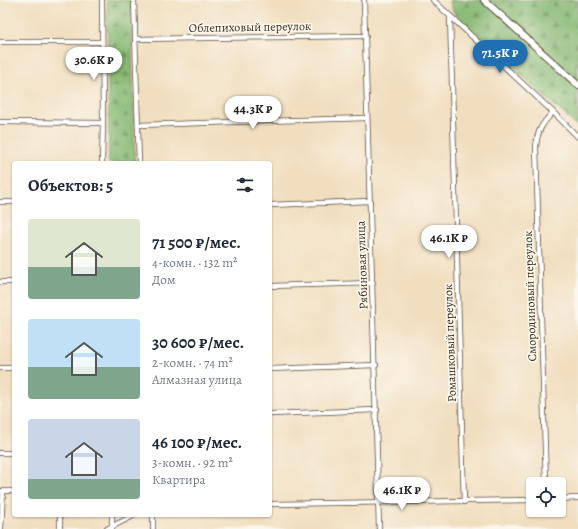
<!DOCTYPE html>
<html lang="ru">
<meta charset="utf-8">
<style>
body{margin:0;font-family:Alegreya,serif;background:#f2f2f3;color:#1f2937;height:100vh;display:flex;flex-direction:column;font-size:15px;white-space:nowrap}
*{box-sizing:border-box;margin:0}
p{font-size:13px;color:#747a83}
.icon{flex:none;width:22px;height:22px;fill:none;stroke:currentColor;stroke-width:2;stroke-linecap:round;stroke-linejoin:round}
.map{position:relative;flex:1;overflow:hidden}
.details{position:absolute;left:12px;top:161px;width:260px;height:356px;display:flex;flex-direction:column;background:#fff;border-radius:4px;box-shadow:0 1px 3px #0004}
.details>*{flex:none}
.controls{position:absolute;left:526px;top:477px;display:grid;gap:8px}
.controls a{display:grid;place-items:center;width:40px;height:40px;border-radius:4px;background:#fff;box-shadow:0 1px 3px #0004;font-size:20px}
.price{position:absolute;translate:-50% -34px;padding:0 9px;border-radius:14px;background:#fff;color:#222;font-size:13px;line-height:26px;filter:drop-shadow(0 1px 2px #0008)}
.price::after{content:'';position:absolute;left:50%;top:24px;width:12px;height:9px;margin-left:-6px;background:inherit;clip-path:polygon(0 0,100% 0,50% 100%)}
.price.current{background:#1f6fb2;color:#fff}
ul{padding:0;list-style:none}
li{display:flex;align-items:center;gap:12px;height:100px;padding:0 16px}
li span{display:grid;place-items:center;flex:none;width:112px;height:80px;border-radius:4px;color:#555}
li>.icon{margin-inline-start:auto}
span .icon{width:48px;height:48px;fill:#fffc;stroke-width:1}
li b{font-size:17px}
h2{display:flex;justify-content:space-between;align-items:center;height:48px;padding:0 16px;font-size:17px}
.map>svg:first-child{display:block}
</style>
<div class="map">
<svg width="578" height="529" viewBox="0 0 578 529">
<defs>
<pattern id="forest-firs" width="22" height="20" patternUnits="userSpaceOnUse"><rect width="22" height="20" fill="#87b974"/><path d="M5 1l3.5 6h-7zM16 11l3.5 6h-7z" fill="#70975f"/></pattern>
</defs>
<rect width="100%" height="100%" fill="#fbf7ec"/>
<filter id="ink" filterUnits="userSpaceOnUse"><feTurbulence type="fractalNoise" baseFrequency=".025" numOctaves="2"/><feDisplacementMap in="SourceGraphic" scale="8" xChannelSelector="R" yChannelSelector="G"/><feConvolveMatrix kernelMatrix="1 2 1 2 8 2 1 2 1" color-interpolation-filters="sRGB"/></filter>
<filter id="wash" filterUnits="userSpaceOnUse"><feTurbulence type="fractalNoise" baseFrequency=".012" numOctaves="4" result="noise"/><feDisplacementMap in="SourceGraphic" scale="16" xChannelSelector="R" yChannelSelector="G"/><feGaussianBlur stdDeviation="0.9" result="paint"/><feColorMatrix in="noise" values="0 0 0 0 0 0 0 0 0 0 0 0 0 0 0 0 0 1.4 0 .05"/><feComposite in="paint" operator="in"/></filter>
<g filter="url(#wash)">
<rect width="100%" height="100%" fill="#f1debf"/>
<g fill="url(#forest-firs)" stroke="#617249">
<path d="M107 0H131L135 163H109Z"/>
<path d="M449 0H578V127L454 13Z"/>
</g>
</g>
<g filter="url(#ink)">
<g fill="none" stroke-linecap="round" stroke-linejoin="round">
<g stroke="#564536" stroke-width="6">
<g id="minor">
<path d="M102 0 103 123 102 163"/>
<path d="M134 0 139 163"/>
<path d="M364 0 379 529"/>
<path d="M433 0 553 112 578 137"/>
<path d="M450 16 464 502"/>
<path d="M135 39 366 36"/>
<path d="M0 42H102"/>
<path d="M0 122 103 123"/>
<path d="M138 125 367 118"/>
<path d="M0 202H14"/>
<path d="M270 205 370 201"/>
<path d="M0 282H14"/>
<path d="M270 286 373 283"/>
<path d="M0 368H14"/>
<path d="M270 369 376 365"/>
<path d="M270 414 377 410"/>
<path d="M0 453H14"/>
<path d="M546 484 536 147C537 131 542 124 553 112"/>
<path d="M2 491H14"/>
<path d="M559 499 578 498"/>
<path d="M270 504 533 500"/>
<path d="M112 515V529"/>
<path d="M153 515V529"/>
<path d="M1 529 3 491"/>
<path d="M60 529V515"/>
<path d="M107 529 135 515"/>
</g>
</g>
<g stroke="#564536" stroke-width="8">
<path id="tertiary" d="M484 0 578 85"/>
</g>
<use href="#minor" stroke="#fff" stroke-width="4.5"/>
<use href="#tertiary" stroke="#fff" stroke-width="6"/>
</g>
</g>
<g text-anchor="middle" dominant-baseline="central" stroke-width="3.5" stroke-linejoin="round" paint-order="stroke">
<g font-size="12" fill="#3b2a1e" stroke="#fbf7ec">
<text transform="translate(250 27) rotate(-1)">Облепиховый переулок</text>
<text transform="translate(362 265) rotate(-92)">Рябиновая улица</text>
<text transform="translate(530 296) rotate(-92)">Смородиновый переулок</text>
<text transform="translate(450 343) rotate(-92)">Ромашковый переулок</text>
</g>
</g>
</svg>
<div class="controls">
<a><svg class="icon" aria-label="locate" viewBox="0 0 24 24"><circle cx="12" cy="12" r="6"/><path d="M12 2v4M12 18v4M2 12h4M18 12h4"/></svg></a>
</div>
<b class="price current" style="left:500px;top:74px">71.5K ₽</b>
<b class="price" style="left:94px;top:81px">30.6K ₽</b>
<b class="price" style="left:253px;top:130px">44.3K ₽</b>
<b class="price" style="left:449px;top:259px">46.1K ₽</b>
<b class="price" style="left:402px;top:511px">46.1K ₽</b>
<section class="details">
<h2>Объектов: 5<svg class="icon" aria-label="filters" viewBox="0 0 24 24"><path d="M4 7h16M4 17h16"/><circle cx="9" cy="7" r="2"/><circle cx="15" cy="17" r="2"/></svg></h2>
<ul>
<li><span style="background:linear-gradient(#dfe7d0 60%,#7fa58c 0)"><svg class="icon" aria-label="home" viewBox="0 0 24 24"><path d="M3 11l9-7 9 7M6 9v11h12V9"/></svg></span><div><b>71 500 ₽/мес.</b><p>4-комн. · 132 m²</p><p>Дом</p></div></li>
<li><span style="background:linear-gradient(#bfe0f5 60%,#7fa58c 0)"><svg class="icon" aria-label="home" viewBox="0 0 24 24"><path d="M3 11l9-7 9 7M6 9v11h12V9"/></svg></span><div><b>30 600 ₽/мес.</b><p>2-комн. · 74 m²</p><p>Алмазная улица</p></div></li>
<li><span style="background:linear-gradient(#c9d6e8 75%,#7fa58c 0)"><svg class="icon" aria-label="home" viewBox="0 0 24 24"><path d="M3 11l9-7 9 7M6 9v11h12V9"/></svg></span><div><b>46 100 ₽/мес.</b><p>3-комн. · 92 m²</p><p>Квартира</p></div></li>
</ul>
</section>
</div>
